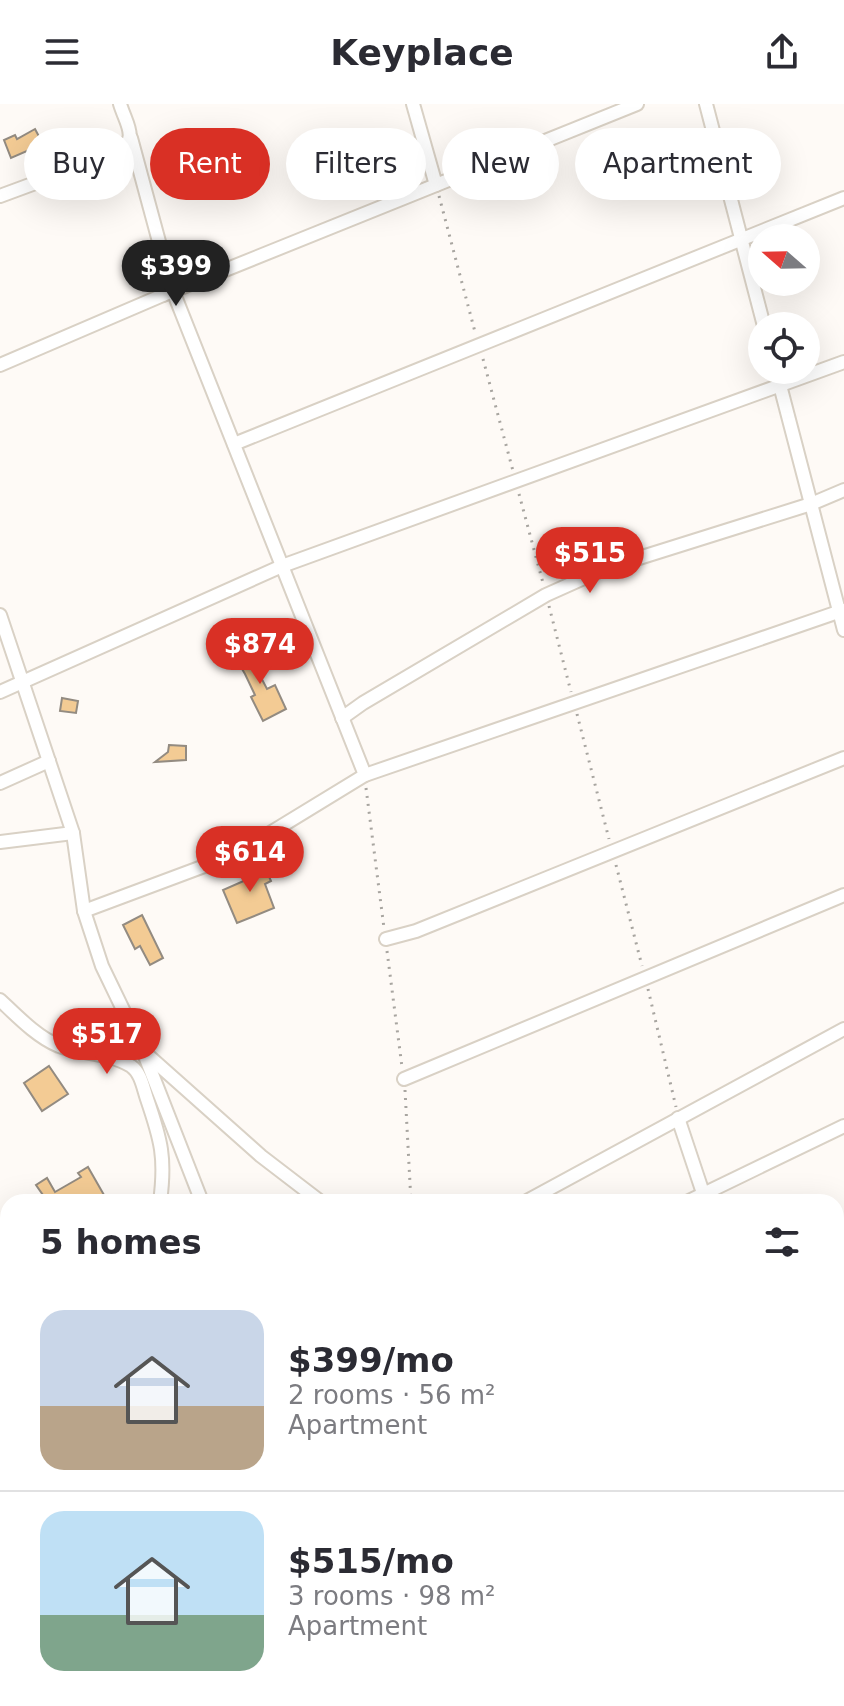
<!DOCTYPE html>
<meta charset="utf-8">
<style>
body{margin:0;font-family:"DejaVu Sans",sans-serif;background:#f7f7f7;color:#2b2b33;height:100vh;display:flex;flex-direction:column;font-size:30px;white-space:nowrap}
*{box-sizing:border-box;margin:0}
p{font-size:26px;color:#7c7c81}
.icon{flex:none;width:44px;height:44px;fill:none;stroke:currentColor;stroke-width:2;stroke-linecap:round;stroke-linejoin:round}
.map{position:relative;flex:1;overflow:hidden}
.sheet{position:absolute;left:0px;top:1090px;width:844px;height:512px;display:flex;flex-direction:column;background:#fff;border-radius:24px 24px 0 0;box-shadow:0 8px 32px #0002}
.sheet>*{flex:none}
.banner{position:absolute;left:24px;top:24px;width:796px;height:72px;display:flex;gap:16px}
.needle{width:52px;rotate:290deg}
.buttons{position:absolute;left:748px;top:120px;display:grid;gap:16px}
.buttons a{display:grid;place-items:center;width:72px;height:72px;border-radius:50%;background:#fff;box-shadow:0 8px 32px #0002;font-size:40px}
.price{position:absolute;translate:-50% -68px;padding:0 18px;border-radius:28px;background:#d93025;color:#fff;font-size:26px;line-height:52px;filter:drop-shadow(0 2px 4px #0008)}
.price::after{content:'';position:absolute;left:50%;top:48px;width:24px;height:18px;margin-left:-12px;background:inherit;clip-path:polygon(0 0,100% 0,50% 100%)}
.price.current{background:#222;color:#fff}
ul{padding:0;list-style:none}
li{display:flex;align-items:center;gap:24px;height:200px;padding:0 40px}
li+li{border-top:2px solid #e1e1e2}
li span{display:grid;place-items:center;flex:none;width:224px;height:160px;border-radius:24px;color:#555}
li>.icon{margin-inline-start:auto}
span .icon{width:96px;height:96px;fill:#fffc;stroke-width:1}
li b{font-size:34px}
h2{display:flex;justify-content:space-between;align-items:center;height:96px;padding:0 40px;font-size:34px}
.tag{padding:0 28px;border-radius:36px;background:#fff;box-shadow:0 8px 32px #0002;font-size:28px;line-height:72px}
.tag.current{background:#d93025;color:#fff}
header{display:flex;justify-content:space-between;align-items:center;height:104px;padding:0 40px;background:#fff;font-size:36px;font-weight:700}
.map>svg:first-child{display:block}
</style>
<header><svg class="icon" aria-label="menu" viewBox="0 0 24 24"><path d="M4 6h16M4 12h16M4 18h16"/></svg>Keyplace<svg class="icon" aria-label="share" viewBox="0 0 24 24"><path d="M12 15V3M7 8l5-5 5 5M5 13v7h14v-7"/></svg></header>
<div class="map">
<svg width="844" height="1602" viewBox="0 0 844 1602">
<rect width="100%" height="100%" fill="#fefaf6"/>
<g fill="#f3cb94" stroke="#938b81" stroke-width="2">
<path d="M35 25 43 40 11 54 4 36 15 31 17 35Z"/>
<path d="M252 542 261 555 254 560 267 585 275 581 286 605 263 617 251 593 255 591 245 570 235 553Z"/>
<path d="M62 594 78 597 76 609 60 607Z"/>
<path d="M169 641 186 642V656L155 658 168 648Z"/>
<path d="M261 754 271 777 265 780 274 804 237 819 223 786 255 772 249 760Z"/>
<path d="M142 811 163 854 150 861 140 842 135 845 123 821Z"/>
<path d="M49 962 68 990 42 1007 24 979Z"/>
<path d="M88 1063 108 1098H38L45 1094 36 1081 47 1074 55 1088 81 1073 78 1069Z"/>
</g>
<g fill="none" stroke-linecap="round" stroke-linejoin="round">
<g stroke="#d9d1c5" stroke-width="16">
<g id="minor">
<path d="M413 0 436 81"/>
<path d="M706 0 764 222"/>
<path d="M0 92 119 48C139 34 126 20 120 0"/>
<path d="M171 182 365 671"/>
<path d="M163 191 637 0"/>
<path d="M0 261 163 191 171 182 131 34"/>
<path d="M776 266 844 526"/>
<path d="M234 340 844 94"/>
<path d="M0 511 73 729 84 807 102 862 143 947 261 1052 321 1098"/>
<path d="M0 588 282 462 844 258"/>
<path d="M342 614 363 599 546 491 604 465 811 400 844 386"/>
<path d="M0 679 49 657"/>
<path d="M0 738 73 729"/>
<path d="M84 807 234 751 365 671 844 506"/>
<path d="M386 835 416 827 844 654"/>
<path d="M0 896C17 912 37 933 59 942 82 950 110 949 131 962 141 969 143 983 147 995 161 1036 166 1054 160 1098"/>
<path d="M145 952 202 1098"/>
<path d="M404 975 844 791"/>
<path d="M678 1014 706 1098"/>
<path d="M525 1098 844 925"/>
<path d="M687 1098 844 1022"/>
<path d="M836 1129 844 1125"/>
<path d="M0 1169 8 1172"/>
<path d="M836 1219 844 1214"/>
<path d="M836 1295 844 1293"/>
<path d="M0 1352 8 1374"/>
<path d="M385 1594 386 1602"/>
<path d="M444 1594 447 1602"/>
<path d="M784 1594 785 1602"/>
<path d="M53 1602 54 1594"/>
<path d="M159 1602 163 1594"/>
<path d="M632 1602 644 1594"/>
</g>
</g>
<g stroke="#d9d1c5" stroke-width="22">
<g id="secondary">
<path d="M0 1472 8 1474"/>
<path d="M560 1594 614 1602"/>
</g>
</g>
<g stroke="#a8a5a0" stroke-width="3" stroke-dasharray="2 6" stroke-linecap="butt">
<path d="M439 92 475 228"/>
<path d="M483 255 513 367"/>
<path d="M519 390 543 479"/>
<path d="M549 502 571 588"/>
<path d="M577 610 609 735"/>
<path d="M366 684 384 824"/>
<path d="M616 761 642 862"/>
<path d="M387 847 402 963"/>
<path d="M648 885 676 1003"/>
<path d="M405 986 411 1098"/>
</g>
<use href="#minor" stroke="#fff" stroke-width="12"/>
<use href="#secondary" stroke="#fff" stroke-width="18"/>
</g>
</svg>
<div class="buttons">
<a><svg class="needle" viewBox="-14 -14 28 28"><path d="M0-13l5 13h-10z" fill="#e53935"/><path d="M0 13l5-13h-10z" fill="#7c7c81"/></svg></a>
<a><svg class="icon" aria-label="locate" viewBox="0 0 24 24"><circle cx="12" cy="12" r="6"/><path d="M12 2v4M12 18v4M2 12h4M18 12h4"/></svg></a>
</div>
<b class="price current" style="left:176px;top:204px">$399</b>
<b class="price" style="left:590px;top:491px">$515</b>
<b class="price" style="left:260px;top:582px">$874</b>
<b class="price" style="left:250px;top:790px">$614</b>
<b class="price" style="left:107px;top:972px">$517</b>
<div class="banner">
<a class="tag">Buy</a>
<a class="tag current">Rent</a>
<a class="tag">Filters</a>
<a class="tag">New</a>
<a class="tag">Apartment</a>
</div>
<section class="sheet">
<h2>5 homes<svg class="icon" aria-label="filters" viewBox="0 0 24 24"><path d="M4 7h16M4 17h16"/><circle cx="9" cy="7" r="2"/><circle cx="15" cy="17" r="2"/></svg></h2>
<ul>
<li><span style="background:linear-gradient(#c9d6e8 60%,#b9a48a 0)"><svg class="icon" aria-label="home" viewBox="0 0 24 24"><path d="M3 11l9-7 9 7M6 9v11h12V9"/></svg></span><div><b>$399/mo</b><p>2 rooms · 56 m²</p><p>Apartment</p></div></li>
<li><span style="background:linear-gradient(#bfe0f5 65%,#7fa58c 0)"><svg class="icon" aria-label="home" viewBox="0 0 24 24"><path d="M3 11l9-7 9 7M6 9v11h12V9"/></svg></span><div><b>$515/mo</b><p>3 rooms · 98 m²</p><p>Apartment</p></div></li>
</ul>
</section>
</div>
